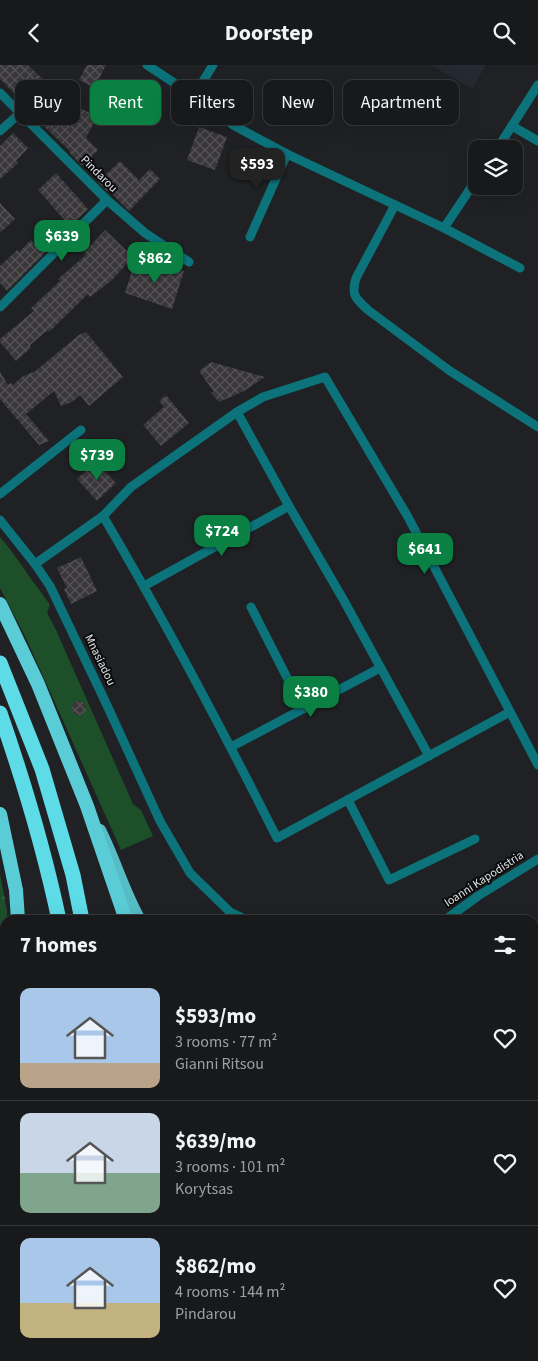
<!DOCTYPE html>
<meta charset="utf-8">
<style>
body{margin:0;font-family:"Source Sans 3",sans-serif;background:#242628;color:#f1f3f6;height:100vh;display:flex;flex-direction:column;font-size:19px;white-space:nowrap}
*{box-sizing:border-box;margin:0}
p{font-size:16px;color:#9ea0a3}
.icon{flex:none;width:28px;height:28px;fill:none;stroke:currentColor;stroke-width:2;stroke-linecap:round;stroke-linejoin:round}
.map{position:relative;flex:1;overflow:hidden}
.details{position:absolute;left:0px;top:850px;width:539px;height:446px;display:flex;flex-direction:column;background:#17191b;border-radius:15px 15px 0 0;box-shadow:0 5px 20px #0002,0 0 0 1px #36383a}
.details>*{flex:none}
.banner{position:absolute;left:15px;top:15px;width:509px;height:45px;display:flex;gap:10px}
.tools{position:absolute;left:468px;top:75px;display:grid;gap:10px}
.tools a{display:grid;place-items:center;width:55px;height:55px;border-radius:10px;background:#17191b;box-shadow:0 5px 20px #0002,0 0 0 1px #36383a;font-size:25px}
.price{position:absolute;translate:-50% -42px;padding:0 11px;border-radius:10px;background:#0b8043;color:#fff;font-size:16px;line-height:32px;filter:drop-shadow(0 1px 2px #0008)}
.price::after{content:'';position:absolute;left:50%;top:30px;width:15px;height:11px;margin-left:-8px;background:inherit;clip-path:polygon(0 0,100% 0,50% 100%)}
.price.on{background:#222;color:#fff}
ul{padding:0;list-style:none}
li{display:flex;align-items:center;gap:15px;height:125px;padding:0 20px}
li+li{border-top:1px solid #36383a}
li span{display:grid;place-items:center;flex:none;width:140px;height:100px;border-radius:10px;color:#555}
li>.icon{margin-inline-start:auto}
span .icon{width:60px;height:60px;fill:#fffc;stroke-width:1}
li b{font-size:21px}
h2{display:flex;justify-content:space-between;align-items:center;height:60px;padding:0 20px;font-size:21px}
.pill{padding:0 18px;border-radius:10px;background:#17191b;box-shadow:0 5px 20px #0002,0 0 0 1px #36383a;font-size:18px;line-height:45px}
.pill.on{background:#0b8043;color:#fff}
header{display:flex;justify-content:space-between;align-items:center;height:65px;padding:0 20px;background:#17191b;font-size:22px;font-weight:700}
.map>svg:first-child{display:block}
</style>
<header><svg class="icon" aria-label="back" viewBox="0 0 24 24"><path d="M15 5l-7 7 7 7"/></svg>Doorstep<svg class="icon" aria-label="search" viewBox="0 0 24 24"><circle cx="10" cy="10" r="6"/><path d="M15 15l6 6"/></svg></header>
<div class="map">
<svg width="538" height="1296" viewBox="0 0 538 1296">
<defs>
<pattern id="grass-dots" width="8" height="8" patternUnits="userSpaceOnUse" patternTransform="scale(1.25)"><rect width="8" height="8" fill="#1d4f29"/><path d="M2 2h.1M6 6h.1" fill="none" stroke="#3e6848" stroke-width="1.8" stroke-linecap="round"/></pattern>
<pattern id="forest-firs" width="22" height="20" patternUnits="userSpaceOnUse" patternTransform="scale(1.25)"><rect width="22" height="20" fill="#1d4f29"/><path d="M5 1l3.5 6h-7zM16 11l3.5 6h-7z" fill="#3e6848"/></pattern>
<pattern id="building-cross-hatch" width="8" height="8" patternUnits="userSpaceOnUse" patternTransform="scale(1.25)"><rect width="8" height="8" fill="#39373a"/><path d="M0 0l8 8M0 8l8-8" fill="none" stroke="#565456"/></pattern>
</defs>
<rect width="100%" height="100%" fill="#1f2124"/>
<path fill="#252a32" d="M431 0H486L472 24Z"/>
<g fill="url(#grass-dots)">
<path d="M534 1142 538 1144V1222L534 1219Z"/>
<path d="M239 1291H399L400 1296H239Z"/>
</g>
<g fill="url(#forest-firs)">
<path d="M0 809 7 846V855H5V885L0 893Z"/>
<path d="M0 1049 5 1055V1291H21V1296H0V1134L2 1121Z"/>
</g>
<path fill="#1d4f29" d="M0 472C12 486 21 499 31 514 38 523 44 531 50 540L47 548 56 565 133 739 141 745 153 771 121 785 25 571 0 523Z"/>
<g fill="url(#building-cross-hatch)">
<path d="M0 0H28L48 19 44 23 63 43 67 36 97 52 86 73 98 85 82 101 69 87 70 86 27 45 29 43 0 14Z"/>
<path d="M87 0H106L94 23 79 15Z"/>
<path d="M199 62 227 72 215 105 187 95Z"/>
<path d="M13 68 28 83 16 96 18 98 0 114V81Z"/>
<path d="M120 96 139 115 150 104 160 114 129 146 109 126 108 127 98 117Z"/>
<path d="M56 108 88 144 70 161 38 125Z"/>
<path d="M0 138 15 154 0 168Z"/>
<path d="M105 165 133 192 112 215 90 232 88 229 49 267 48 265 30 280 31 283 16 296 0 277V274L34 246 31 243 60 216 58 214 86 190 84 188Z"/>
<path d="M39 173 50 183 7 226 0 218V201L17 185 19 187 31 175 34 179Z"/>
<path d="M135 196 159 203 161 199 184 206 172 244 125 228Z"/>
<path d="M86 267 123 312 89 341 80 330 72 337 61 341 54 326 26 349 49 376 39 380 0 334V307L8 320 11 318 13 320 23 311 34 307 79 270Z"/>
<path d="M211 297 265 312 244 326 219 337 211 328 214 327 199 306Z"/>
<path d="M166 330 189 358 161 381 143 360 164 342 159 336Z"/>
<path d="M96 397 116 418 97 436 77 414Z"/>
<path d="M81 492 97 526 71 539 64 524 67 523 57 503Z"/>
<circle cx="79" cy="643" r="7"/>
</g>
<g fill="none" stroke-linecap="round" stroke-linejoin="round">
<g stroke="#0c737b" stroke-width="9">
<path d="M147 0 194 31 233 60 287 89 444 163 520 203"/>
<path d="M0 28 107 135 145 168 189 197"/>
<path d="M194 31 213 0"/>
<path d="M512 61 538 76"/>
<path d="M0 66 20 48"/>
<path d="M497 84 538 20"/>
<path d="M395 140 356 213C351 230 355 233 368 245L450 306 538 362"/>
<path d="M444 163 476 115"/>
<path d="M250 172 287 89"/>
<path d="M0 242 107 135"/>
<path d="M237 347 289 441 343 534 429 691"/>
<path d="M0 429 81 365"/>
<path d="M103 451C165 556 222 664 277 773L510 647"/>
<path d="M0 455 35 499 50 521 105 636 160 756 190 808 230 847 247 855"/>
<path d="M35 499 103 451 131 422 237 347 263 332 325 312 408 452 538 700"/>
<path d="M144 521 289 441"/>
<path d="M251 542 303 644"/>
<path d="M231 682 380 603"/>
<path d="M348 735 389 815 475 774"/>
<path d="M445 855 478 831 538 794"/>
<path d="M534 919 538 913"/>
<path d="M137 1296V1291"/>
</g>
<g stroke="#56bcc5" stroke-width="12">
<path d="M100 765C115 795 124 827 140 855"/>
<path d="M0 929 5 917"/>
<path d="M534 984 538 986"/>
<path d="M0 987 5 1001"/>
<path d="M0 1008 5 1011"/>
<path d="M534 1011 538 1013"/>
<path d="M0 1033 5 1039"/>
</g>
<g stroke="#5accd6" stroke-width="14">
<path d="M0 539 38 619 87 741 126 855"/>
<path d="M0 749 16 825 18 855"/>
</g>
<g stroke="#5ddbe6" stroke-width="15">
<path d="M0 598 42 704 73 810 82 855"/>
<path d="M0 648C24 717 44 784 59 855"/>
<path d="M33 1296V1291"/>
<path d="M69 1296 70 1291"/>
<path d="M89 1296 90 1291"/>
<path d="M126 1296 127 1291"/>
</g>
</g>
<g text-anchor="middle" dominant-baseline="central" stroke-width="4" stroke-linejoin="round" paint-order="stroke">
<g font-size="12" fill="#e3e5e6" stroke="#0a0b0c">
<text transform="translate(99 109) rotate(45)">Pindarou</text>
<text transform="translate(100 595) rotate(64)">Mnasiadou</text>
<text transform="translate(484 814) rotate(-33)">Ioanni Kapodistria</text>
</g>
</g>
</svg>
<div class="tools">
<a><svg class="icon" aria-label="layers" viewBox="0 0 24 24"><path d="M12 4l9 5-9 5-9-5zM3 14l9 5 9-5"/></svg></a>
</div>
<b class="price on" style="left:257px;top:125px">$593</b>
<b class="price" style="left:62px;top:197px">$639</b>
<b class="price" style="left:155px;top:219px">$862</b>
<b class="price" style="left:97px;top:416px">$739</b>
<b class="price" style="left:222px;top:492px">$724</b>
<b class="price" style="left:425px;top:510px">$641</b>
<b class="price" style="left:311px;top:653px">$380</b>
<div class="banner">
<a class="pill">Buy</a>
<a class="pill on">Rent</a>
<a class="pill">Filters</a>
<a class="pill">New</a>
<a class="pill">Apartment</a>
</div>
<section class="details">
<h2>7 homes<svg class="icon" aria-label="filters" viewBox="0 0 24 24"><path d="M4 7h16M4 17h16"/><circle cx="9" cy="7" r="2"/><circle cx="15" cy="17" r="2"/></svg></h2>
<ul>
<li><span style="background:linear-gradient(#a9c7e8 75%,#b9a48a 0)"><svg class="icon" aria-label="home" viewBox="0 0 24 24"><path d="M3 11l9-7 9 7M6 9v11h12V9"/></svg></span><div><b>$593/mo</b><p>3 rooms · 77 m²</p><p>Gianni Ritsou</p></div><svg class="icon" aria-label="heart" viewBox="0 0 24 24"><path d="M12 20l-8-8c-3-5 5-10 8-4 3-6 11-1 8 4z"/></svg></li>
<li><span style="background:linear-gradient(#c9d6e8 60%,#7fa58c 0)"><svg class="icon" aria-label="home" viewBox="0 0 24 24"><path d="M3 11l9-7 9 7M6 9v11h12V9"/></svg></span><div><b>$639/mo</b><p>3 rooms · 101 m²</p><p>Korytsas</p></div><svg class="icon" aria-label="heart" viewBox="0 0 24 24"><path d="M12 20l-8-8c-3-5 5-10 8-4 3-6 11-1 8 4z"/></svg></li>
<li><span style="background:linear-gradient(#a9c7e8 65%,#c2b280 0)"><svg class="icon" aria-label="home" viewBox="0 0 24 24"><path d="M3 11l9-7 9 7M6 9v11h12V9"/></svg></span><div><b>$862/mo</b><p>4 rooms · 144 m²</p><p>Pindarou</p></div><svg class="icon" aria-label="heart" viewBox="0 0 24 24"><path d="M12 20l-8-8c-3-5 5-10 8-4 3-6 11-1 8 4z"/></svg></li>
</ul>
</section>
</div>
